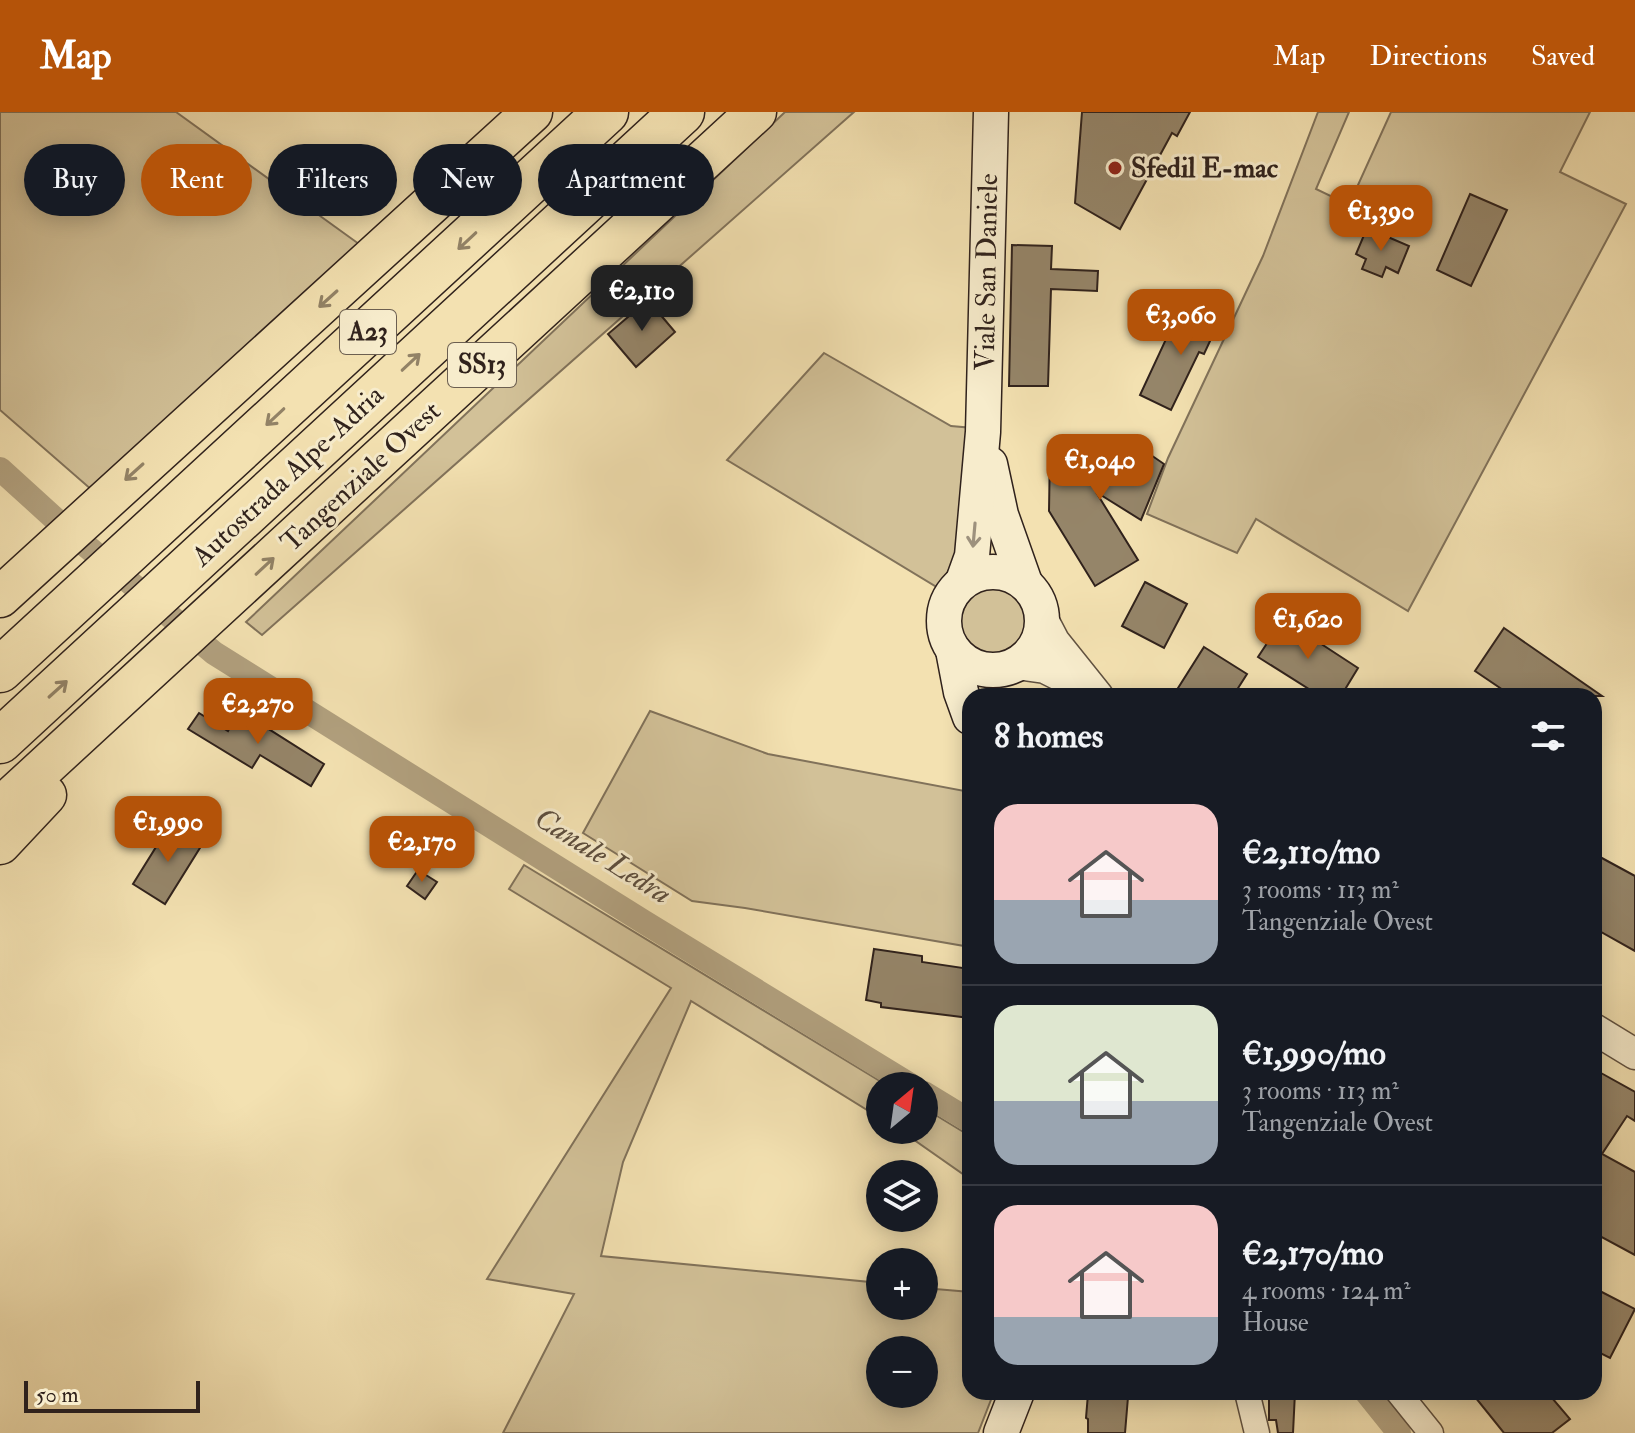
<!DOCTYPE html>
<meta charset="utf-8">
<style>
body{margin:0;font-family:"IM FELL Double Pica",serif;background:#242831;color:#f1f3f6;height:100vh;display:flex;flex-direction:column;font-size:30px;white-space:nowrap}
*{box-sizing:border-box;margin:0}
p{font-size:26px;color:#9ea1a6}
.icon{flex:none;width:44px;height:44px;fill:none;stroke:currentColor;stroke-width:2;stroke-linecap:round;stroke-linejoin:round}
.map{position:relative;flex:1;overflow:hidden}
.details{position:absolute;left:962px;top:576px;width:640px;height:712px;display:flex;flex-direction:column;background:#171b24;border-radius:24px;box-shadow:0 4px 20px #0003}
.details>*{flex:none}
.guide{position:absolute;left:24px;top:32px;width:760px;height:72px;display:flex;gap:16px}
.needle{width:52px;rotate:29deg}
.buttons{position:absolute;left:866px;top:960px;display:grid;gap:16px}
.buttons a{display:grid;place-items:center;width:72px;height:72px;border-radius:50%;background:#171b24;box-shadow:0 4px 20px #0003;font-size:40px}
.scale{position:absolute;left:24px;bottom:20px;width:176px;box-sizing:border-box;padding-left:8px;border:4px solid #30221c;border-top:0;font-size:22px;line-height:28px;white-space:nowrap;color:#30221c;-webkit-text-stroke:6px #f7eccc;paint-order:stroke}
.price{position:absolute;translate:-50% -68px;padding:0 18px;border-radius:16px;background:#b45309;color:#fff;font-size:26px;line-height:52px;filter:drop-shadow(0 2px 4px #0008)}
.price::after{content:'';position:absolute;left:50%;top:48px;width:24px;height:18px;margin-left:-12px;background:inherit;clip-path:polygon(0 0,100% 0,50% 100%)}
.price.current{background:#222;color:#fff}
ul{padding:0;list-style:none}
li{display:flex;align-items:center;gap:24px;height:200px;padding:0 32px}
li+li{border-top:2px solid #363941}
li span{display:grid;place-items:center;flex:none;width:224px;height:160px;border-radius:24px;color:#555}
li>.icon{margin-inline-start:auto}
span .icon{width:96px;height:96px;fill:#fffc;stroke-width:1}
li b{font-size:34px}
h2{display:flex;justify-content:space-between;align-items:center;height:96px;padding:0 32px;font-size:34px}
.chip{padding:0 28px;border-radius:36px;background:#171b24;box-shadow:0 4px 20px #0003;font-size:28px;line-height:72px}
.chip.current{background:#b45309;color:#fff}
header{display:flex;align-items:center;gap:48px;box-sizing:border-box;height:112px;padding:0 40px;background:#b45309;color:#fff}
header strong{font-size:38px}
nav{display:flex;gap:44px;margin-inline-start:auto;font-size:28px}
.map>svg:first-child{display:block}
</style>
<header>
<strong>Map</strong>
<nav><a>Map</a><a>Directions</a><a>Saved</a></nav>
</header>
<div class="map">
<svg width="1635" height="1321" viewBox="0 0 1635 1321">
<rect width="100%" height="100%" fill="#f3e1b1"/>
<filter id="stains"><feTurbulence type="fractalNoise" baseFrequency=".0025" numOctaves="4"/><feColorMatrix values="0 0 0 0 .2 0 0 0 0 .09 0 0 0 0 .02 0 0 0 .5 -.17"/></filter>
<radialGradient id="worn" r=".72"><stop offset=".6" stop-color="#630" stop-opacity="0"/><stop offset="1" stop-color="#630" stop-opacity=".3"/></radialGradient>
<g fill="#d2c198" stroke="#81725a" stroke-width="2" fill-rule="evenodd">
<path d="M0 0H176L359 132 93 379 0 298Z"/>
<path d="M785 0H854L262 523 246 510Z"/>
<path d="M1318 0H1349L1316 77 1349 93 1391 0H1590L1560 60 1626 92 1408 499 1256 407 1237 441 1147 402 1168 346 1263 144Z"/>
<path d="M824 241 951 314 973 316 960 434 940 477 727 348Z"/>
<circle cx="992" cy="509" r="33"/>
<path d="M650 599 768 642 970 680V835L745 796 692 789 583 721Z"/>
<path d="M524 753 888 974H880V1006L691 889 623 1050 601 1144 880 1171V1194H924V1176L970 1180V1280H994L978 1321H503L574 1182 487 1167 671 876 509 777ZM880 1238H924V1282H880Z"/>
<path d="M924 996 970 1024V1067L900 1018H924Z"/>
</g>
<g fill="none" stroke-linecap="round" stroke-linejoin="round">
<g stroke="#b1a07e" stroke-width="24">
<path d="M0 357 65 416 214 541 644 810 912 974"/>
<path d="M924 981 970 1009"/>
<path d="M1366 1280 1399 1321"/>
</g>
</g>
<g fill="#958569" stroke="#30221c" stroke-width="2">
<path d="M1082 0H1190L1177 24 1172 21 1120 117 1075 91Z"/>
<path d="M1470 82 1507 98 1471 174 1437 158Z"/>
<path d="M1367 116 1409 134 1398 161 1386 155 1382 165 1362 157 1366 147 1356 142Z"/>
<path d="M1012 133 1052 134 1051 157 1098 159 1097 179 1051 177 1048 274H1009Z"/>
<path d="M648 188 675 220 636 255 608 222Z"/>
<path d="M1200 188 1224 199 1204 242 1199 240 1171 298 1140 283 1167 225 1180 231Z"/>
<path d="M1132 330 1164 352 1141 408 1096 380 1138 448 1095 474 1049 399 1050 337 1126 338Z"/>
<path d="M1145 470 1187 492 1164 536 1122 514Z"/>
<path d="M1283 507 1358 556 1341 584H1320L1258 545Z"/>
<path d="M1504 516 1602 584H1512L1475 559Z"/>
<path d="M1204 535 1247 562 1233 584H1173Z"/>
<path d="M199 601 228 619 237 602 246 607 248 604 324 652 311 674 260 643 252 656 188 617Z"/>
<path d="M171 711 203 731 165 792 133 772Z"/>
<path d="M1600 745 1635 764V839L1594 816V756Z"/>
<path d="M418 758 437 770 425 787 407 774Z"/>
<path d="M874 837 922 844V850L970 857V906L881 895V891L866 888Z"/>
<path d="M1601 961 1635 980V1009L1627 1004 1602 1042 1635 1060V1143L1594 1121V972Z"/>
<path d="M1594 1176 1635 1197 1610 1246 1594 1238Z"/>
<path d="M1269 1280H1295L1293 1321H1278L1276 1308H1269Z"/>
<path d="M1471 1280H1547L1570 1307 1552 1321H1504Z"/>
<path d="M1088 1282 1128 1285 1125 1321H1088V1307L1086 1306Z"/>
</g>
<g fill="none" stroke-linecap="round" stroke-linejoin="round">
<g stroke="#615241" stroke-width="27">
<g id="minor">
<path d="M1247 1280 1257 1321"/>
<path d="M1398 1280 1431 1321"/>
</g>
</g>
<g stroke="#615241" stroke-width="33">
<g id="tertiary">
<path d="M1042 506 1054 529 1098 584"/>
<path d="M1017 552 1045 556 1085 576"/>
<path d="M1594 917 1635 942"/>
</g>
</g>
<g stroke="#30221c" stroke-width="37">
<g id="secondary">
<path d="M990 352 1001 403 1025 471"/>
<circle cx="993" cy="509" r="49"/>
<path d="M963 469 972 444 983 320 991 0"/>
<path d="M953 538 961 580 970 605"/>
<path d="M1001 1321 1017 1280"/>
</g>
</g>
<g stroke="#30221c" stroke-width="43">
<g id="trunk">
<path d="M0 485 532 0"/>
<path d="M0 696 756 0"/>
<path d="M0 732 46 683"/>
</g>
</g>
<g stroke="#30221c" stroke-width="47">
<g id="motorway">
<path d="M0 558 606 0"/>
<path d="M0 629 682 0"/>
</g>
</g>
<use href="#minor" stroke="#f7eccc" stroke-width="24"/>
<use href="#tertiary" stroke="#f7eccc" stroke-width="30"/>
<use href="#secondary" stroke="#f7eccc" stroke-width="34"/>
<use href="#trunk" stroke="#f3e1b1" stroke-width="40"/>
<use href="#motorway" stroke="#f3e1b1" stroke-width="44"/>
</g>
<defs><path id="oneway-shaft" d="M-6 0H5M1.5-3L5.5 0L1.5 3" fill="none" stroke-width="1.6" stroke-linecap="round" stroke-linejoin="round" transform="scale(2)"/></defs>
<g stroke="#928266">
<use href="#oneway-shaft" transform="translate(467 129) rotate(137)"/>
<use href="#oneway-shaft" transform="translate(328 187) rotate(138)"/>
<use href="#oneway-shaft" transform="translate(411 250) rotate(-43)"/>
<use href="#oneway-shaft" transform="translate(275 305) rotate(137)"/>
<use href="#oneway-shaft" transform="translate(134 360) rotate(138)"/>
<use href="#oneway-shaft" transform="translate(265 454) rotate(-43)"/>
<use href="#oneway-shaft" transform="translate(58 577) rotate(-42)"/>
</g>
<use stroke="#9d917d" href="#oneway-shaft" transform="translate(974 423) rotate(95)"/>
<circle fill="#8f2418" stroke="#f7eccc" stroke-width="3" cx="1115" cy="56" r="8"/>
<g text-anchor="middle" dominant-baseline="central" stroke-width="6" stroke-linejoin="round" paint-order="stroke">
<g fill="#f7eccc" stroke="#6c5f51" stroke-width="2">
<rect x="340" y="198" width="56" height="44" rx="6"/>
<rect x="448" y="231" width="68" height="44" rx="6"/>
</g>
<g font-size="26" font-weight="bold" fill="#30221c">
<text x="368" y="220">A23</text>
<text x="482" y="253">SS13</text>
</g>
<g font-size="28" font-weight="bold" fill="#30221c" stroke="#f7eccc" text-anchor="start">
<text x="1131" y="56">Sfedil E-mac</text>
</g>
<g font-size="28" fill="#30221c" stroke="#f7eccc">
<text transform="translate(987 160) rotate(-89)">Viale San Daniele</text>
<text transform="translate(288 364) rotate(-43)">Autostrada Alpe-Adria</text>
<text transform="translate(361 365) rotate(-43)">Tangenziale Ovest</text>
</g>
<g font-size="30" font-style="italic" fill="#5d4e3e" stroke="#f7eccc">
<text transform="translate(603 744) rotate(32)">Canale Ledra</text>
</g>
</g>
<rect width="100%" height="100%" filter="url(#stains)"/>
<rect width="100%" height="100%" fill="url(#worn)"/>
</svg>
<div class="buttons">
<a><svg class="needle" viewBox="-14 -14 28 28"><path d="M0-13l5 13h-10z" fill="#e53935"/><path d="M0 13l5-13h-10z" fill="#9ea1a6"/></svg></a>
<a><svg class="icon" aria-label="layers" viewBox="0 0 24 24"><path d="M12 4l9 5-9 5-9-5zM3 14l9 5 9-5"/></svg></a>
<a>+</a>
<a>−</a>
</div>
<div class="scale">50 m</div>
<b class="price" style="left:1381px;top:141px">€1,390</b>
<b class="price current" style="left:642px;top:221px">€2,110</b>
<b class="price" style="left:1181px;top:245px">€3,060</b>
<b class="price" style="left:1100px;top:390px">€1,040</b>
<b class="price" style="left:1308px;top:549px">€1,620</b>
<b class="price" style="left:258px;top:634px">€2,270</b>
<b class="price" style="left:168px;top:752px">€1,990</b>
<b class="price" style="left:422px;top:772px">€2,170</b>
<div class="guide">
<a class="chip">Buy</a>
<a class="chip current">Rent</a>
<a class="chip">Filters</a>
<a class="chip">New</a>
<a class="chip">Apartment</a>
</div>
<section class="details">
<h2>8 homes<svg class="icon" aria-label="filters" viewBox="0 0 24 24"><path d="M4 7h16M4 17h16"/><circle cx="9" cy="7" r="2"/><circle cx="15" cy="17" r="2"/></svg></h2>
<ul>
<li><span style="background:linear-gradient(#f6c9c9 60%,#9aa5b1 0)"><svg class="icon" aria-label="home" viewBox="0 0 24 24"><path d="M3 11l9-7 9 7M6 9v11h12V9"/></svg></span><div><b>€2,110/mo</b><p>3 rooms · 113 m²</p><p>Tangenziale Ovest</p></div></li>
<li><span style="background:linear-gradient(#dfe7d0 60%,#9aa5b1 0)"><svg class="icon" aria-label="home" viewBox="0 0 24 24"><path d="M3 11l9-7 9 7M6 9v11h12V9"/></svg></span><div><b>€1,990/mo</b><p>3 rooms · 113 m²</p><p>Tangenziale Ovest</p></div></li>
<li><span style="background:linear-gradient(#f6c9c9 70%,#9aa5b1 0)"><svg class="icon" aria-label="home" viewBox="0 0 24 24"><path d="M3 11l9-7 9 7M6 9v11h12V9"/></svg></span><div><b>€2,170/mo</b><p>4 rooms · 124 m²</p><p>House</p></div></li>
</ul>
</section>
</div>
